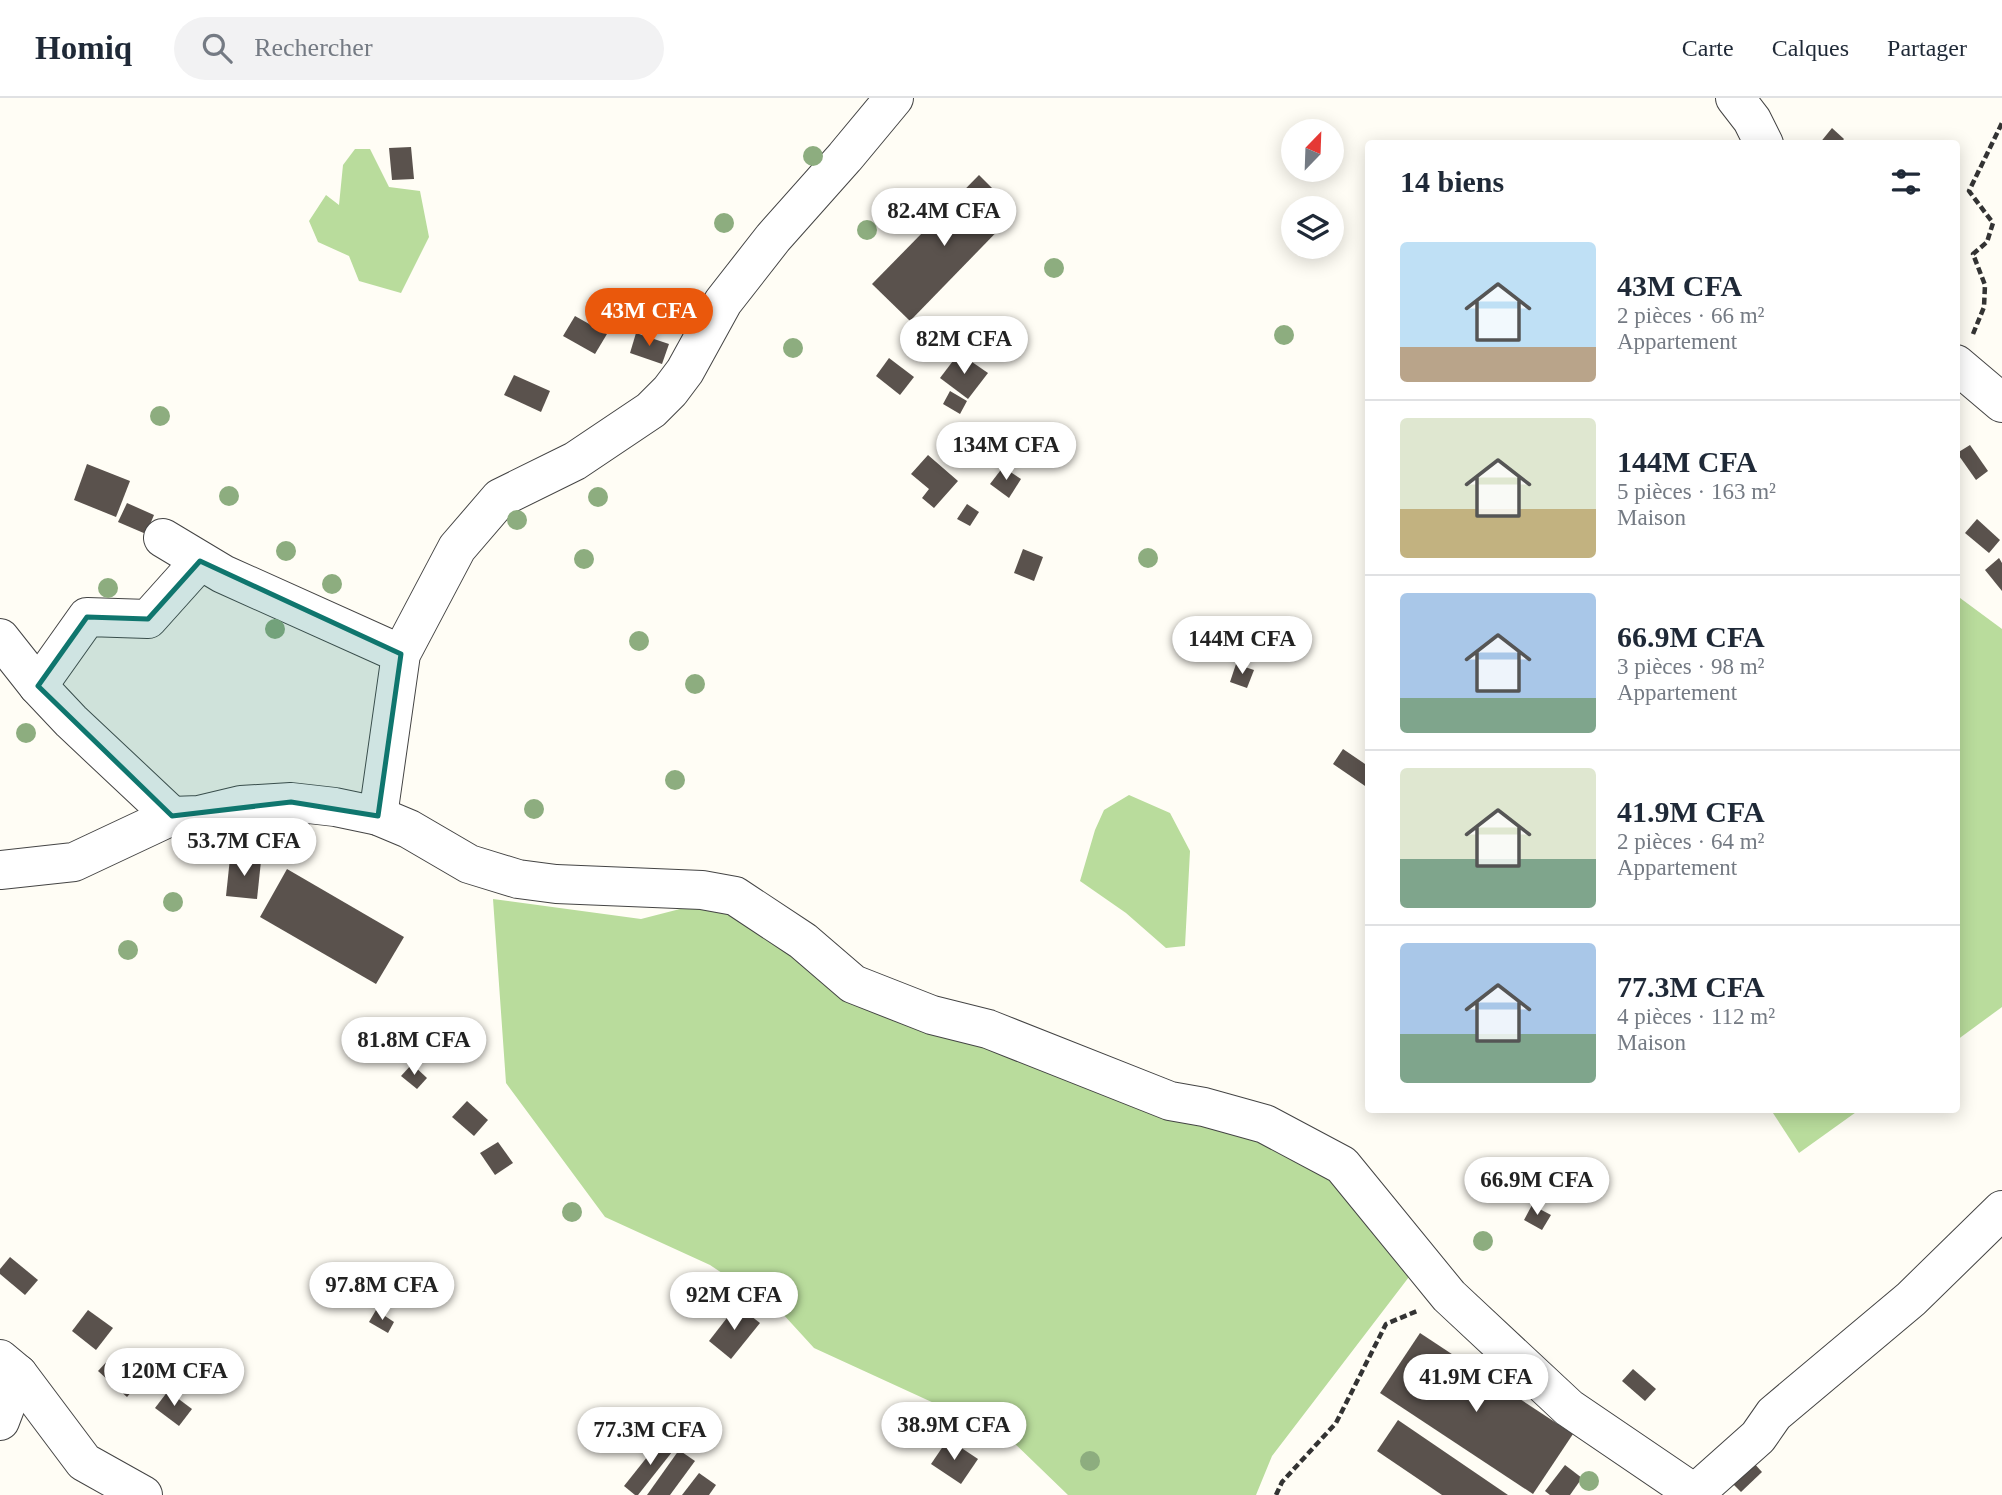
<!DOCTYPE html>
<html lang="fr">
<meta charset="utf-8">
<style>
body{margin:0;font-family:"Times New Roman",serif;background:#f2f2f3;color:#1f2937;height:100vh;display:flex;flex-direction:column;font-size:26px;white-space:nowrap}
*{box-sizing:border-box;margin:0}
p{font-size:23px;color:#747a83}
.icon{flex:none;width:38px;height:38px;fill:none;stroke:currentColor;stroke-width:2;stroke-linecap:round;stroke-linejoin:round}
.map{position:relative;flex:1;overflow:hidden}
.drawer{position:absolute;left:1365px;top:42px;width:595px;height:973px;display:flex;flex-direction:column;background:#fff;border-radius:7px;box-shadow:0 4px 18px #0003}
.drawer>*{flex:none}
.needle{width:46px;rotate:23deg}
.fabs{position:absolute;left:1281px;top:21px;display:grid;gap:14px}
.fabs a{display:grid;place-items:center;width:63px;height:63px;border-radius:50%;background:#fff;box-shadow:0 4px 18px #0003;font-size:35px}
.price{position:absolute;translate:-50% -60px;padding:0 16px;border-radius:24px;background:#fff;color:#222;font-size:23px;line-height:46px;filter:drop-shadow(0 2px 4px #0008)}
.price::after{content:'';position:absolute;left:50%;top:42px;width:21px;height:16px;margin-left:-10px;background:inherit;clip-path:polygon(0 0,100% 0,50% 100%)}
.price.active{background:#ea580c;color:#fff}
ul{padding:0;list-style:none}
li{display:flex;align-items:center;gap:21px;height:175px;padding:0 35px}
li+li{border-top:2px solid #e0e1e3}
li span{display:grid;place-items:center;flex:none;width:196px;height:140px;border-radius:7px;color:#555}
li>.icon{margin-inline-start:auto}
span .icon{width:84px;height:84px;fill:#fffc;stroke-width:1}
li b{font-size:30px}
h2{display:flex;justify-content:space-between;align-items:center;height:84px;padding:0 35px;font-size:30px}
header{display:flex;align-items:center;gap:42px;box-sizing:border-box;height:98px;padding:0 35px;background:#fff;border-bottom:2px solid #e0e1e3}
header strong{font-size:33px}
nav{display:flex;gap:38px;margin-inline-start:auto;font-size:24px}
.search{width:490px;height:63px;background:#f2f2f3;display:flex;align-items:center;gap:18px;box-sizing:border-box;padding:0 24px;border-radius:38px;color:#747a83;font-size:26px}
.map>svg:first-child{display:block}
</style>
<header>
<strong>Homiq</strong>
<div class="search"><svg class="icon" aria-label="search" viewBox="0 0 24 24"><circle cx="10" cy="10" r="6"/><path d="M15 15l6 6"/></svg>Rechercher</div>
<nav><a>Carte</a><a>Calques</a><a>Partager</a></nav>
</header>
<div class="map">
<svg width="2002" height="1397" viewBox="0 0 2002 1397">
<rect width="100%" height="100%" fill="#fffdf5"/>
<g fill="#b9dc9c">
<path d="M355 51H370L389 89 420 93 429 139 401 195 359 183 349 158 318 144 309 123 326 97 339 107 343 67Z"/>
<path d="M1956 497 2002 531V909L1957 942Z"/>
<path d="M1129 697 1170 715 1190 753 1185 848 1166 850 1126 815 1080 783 1095 732 1104 712Z"/>
<path d="M493 801 641 821 715 802 815 860 1255 1040 1332 1079 1412 1175 1272 1358 1256 1397H1068L1008 1339 814 1250 782 1215 710 1167 605 1119 506 985Z"/>
<path d="M1771 1012H1859L1799 1055Z"/>
</g>
<g fill="#5a524d">
<path d="M1832 30 1844 41 1840 46H1819Z"/>
<path d="M411 49 414 81 392 82 389 50Z"/>
<path d="M979 77 1016 114 910 223 872 186Z"/>
<path d="M575 218 607 236 595 256 563 238Z"/>
<path d="M636 235 669 246 662 266 630 255Z"/>
<path d="M959 255 988 275 968 301 940 280Z"/>
<path d="M889 260 914 279 900 297 876 278Z"/>
<path d="M514 277 550 293 541 314 504 297Z"/>
<path d="M950 293 967 303 960 316 943 306Z"/>
<path d="M1970 347 1988 373 1976 382 1957 355Z"/>
<path d="M928 357 958 383 934 410 922 400 929 391 911 376Z"/>
<path d="M87 366 130 383 116 419 74 402Z"/>
<path d="M1003 369 1021 381 1009 400 990 386Z"/>
<path d="M127 405 154 417 146 436 118 424Z"/>
<path d="M967 406 979 414 970 428 957 421Z"/>
<path d="M1977 421 2000 442 1989 455 1965 435Z"/>
<path d="M1023 451 1043 459 1034 483 1014 475Z"/>
<path d="M1999 460 2002 465V493L1985 472Z"/>
<path d="M1236 566 1254 572 1247 590 1230 584Z"/>
<path d="M1343 651 1368 668V690L1333 666Z"/>
<path d="M272 710H309L310 738H273Z"/>
<path d="M230 760 261 763 257 801 226 798Z"/>
<path d="M287 771 404 839 376 886 260 819Z"/>
<path d="M412 966 427 980 417 991 401 978Z"/>
<path d="M467 1003 488 1022 474 1038 452 1019Z"/>
<path d="M498 1044 513 1065 495 1077 480 1055Z"/>
<path d="M1532 1107 1551 1117 1542 1132 1524 1122Z"/>
<path d="M10 1159 38 1182 25 1197 0 1176V1171Z"/>
<path d="M737 1207 760 1225 731 1261 709 1243Z"/>
<path d="M88 1212 113 1230 96 1252 72 1233Z"/>
<path d="M376 1212 394 1224 388 1235 369 1224Z"/>
<path d="M1420 1235 1573 1336 1533 1396 1380 1295Z"/>
<path d="M110 1260 139 1285 127 1299 98 1273Z"/>
<path d="M1633 1271 1656 1291 1645 1303 1622 1283Z"/>
<path d="M168 1293 192 1311 179 1328 155 1310Z"/>
<path d="M1398 1322 1508 1397H1442L1377 1353Z"/>
<path d="M663 1339 676 1349 638 1397H635L624 1388Z"/>
<path d="M948 1341 978 1361 961 1386 931 1366Z"/>
<path d="M679 1352 695 1363 670 1397H647Z"/>
<path d="M1752 1363 1762 1374 1741 1394 1731 1384Z"/>
<path d="M1565 1367 1582 1380 1570 1397H1550L1545 1393Z"/>
<path d="M699 1375 716 1387 709 1397H682Z"/>
</g>
<g fill="none" stroke-linecap="round" stroke-linejoin="round">
<g stroke="#444" stroke-width="40">
<g id="minor">
<path d="M1735 0 1752 22 1764 46"/>
<path d="M1956 266 2002 305"/>
<path d="M163 440 223 476 401 556"/>
<path d="M0 540 38 588 71 623 172 718"/>
<path d="M38 588 87 519 148 521 200 463"/>
<path d="M378 718 401 556 457 450 500 400 575 363 651 312 670 293 685 273 723 204 773 140 845 59 894 0"/>
<path d="M0 772 74 764 172 718 199 717 241 707 291 704 335 709 378 718 409 731 469 766 518 781 556 786 702 792 735 798 803 843 853 886 932 917 988 931 1170 1003 1204 1009 1265 1026 1342 1067 1449 1198 1569 1310 1697 1397"/>
<path d="M0 1261 18 1276 84 1364 143 1397"/>
<path d="M0 1323 18 1276"/>
<path d="M1693 1397 1758 1339 1774 1316 1911 1201 2002 1112"/>
</g>
</g>
<g stroke="#333" stroke-width="4.5" stroke-dasharray="7 3.5" stroke-linecap="butt">
<path d="M1973 236 1984 209 1985 187 1973 156 1987 144 1993 125 1969 93 2002 25"/>
<path d="M1276 1397 1282 1384 1336 1325 1386 1226 1417 1213"/>
</g>
<use href="#minor" stroke="#fff" stroke-width="38"/>
</g>
<g fill="#8dad7f">
<circle cx="813" cy="58" r="10"/>
<circle cx="724" cy="125" r="10"/>
<circle cx="867" cy="132" r="10"/>
<circle cx="1054" cy="170" r="10"/>
<circle cx="1284" cy="237" r="10"/>
<circle cx="793" cy="250" r="10"/>
<circle cx="160" cy="318" r="10"/>
<circle cx="229" cy="398" r="10"/>
<circle cx="598" cy="399" r="10"/>
<circle cx="517" cy="422" r="10"/>
<circle cx="286" cy="453" r="10"/>
<circle cx="1148" cy="460" r="10"/>
<circle cx="584" cy="461" r="10"/>
<circle cx="332" cy="486" r="10"/>
<circle cx="108" cy="490" r="10"/>
<circle cx="275" cy="531" r="10"/>
<circle cx="639" cy="543" r="10"/>
<circle cx="695" cy="586" r="10"/>
<circle cx="26" cy="635" r="10"/>
<circle cx="675" cy="682" r="10"/>
<circle cx="534" cy="711" r="10"/>
<circle cx="173" cy="804" r="10"/>
<circle cx="128" cy="852" r="10"/>
<circle cx="572" cy="1114" r="10"/>
<circle cx="1483" cy="1143" r="10"/>
<circle cx="1090" cy="1363" r="10"/>
<circle cx="1589" cy="1383" r="10"/>
</g>
<path fill="#0f766e" fill-opacity="0.2" stroke="#0f766e" stroke-width="5" stroke-linejoin="round" d="M200 463 401 556 378 718 291 704 172 718 38 588 87 519 148 521Z"/>
</svg>
<div class="fabs">
<a><svg class="needle" viewBox="-14 -14 28 28"><path d="M0-13l5 13h-10z" fill="#e53935"/><path d="M0 13l5-13h-10z" fill="#747a83"/></svg></a>
<a><svg class="icon" aria-label="layers" viewBox="0 0 24 24"><path d="M12 4l9 5-9 5-9-5zM3 14l9 5 9-5"/></svg></a>
</div>
<b class="price" style="left:944px;top:150px">82.4M CFA</b>
<b class="price active" style="left:649px;top:250px">43M CFA</b>
<b class="price" style="left:964px;top:278px">82M CFA</b>
<b class="price" style="left:1006px;top:384px">134M CFA</b>
<b class="price" style="left:1242px;top:578px">144M CFA</b>
<b class="price" style="left:244px;top:780px">53.7M CFA</b>
<b class="price" style="left:414px;top:979px">81.8M CFA</b>
<b class="price" style="left:1537px;top:1119px">66.9M CFA</b>
<b class="price" style="left:382px;top:1224px">97.8M CFA</b>
<b class="price" style="left:734px;top:1234px">92M CFA</b>
<b class="price" style="left:174px;top:1310px">120M CFA</b>
<b class="price" style="left:1476px;top:1316px">41.9M CFA</b>
<b class="price" style="left:954px;top:1364px">38.9M CFA</b>
<b class="price" style="left:650px;top:1369px">77.3M CFA</b>
<section class="drawer">
<h2>14 biens<svg class="icon" aria-label="filters" viewBox="0 0 24 24"><path d="M4 7h16M4 17h16"/><circle cx="9" cy="7" r="2"/><circle cx="15" cy="17" r="2"/></svg></h2>
<ul>
<li><span style="background:linear-gradient(#bfe0f5 75%,#b9a48a 0)"><svg class="icon" aria-label="home" viewBox="0 0 24 24"><path d="M3 11l9-7 9 7M6 9v11h12V9"/></svg></span><div><b>43M CFA</b><p>2 pièces · 66 m²</p><p>Appartement</p></div></li>
<li><span style="background:linear-gradient(#dfe7d0 65%,#c2b280 0)"><svg class="icon" aria-label="home" viewBox="0 0 24 24"><path d="M3 11l9-7 9 7M6 9v11h12V9"/></svg></span><div><b>144M CFA</b><p>5 pièces · 163 m²</p><p>Maison</p></div></li>
<li><span style="background:linear-gradient(#a9c7e8 75%,#7fa58c 0)"><svg class="icon" aria-label="home" viewBox="0 0 24 24"><path d="M3 11l9-7 9 7M6 9v11h12V9"/></svg></span><div><b>66.9M CFA</b><p>3 pièces · 98 m²</p><p>Appartement</p></div></li>
<li><span style="background:linear-gradient(#dfe7d0 65%,#7fa58c 0)"><svg class="icon" aria-label="home" viewBox="0 0 24 24"><path d="M3 11l9-7 9 7M6 9v11h12V9"/></svg></span><div><b>41.9M CFA</b><p>2 pièces · 64 m²</p><p>Appartement</p></div></li>
<li><span style="background:linear-gradient(#a9c7e8 65%,#7fa58c 0)"><svg class="icon" aria-label="home" viewBox="0 0 24 24"><path d="M3 11l9-7 9 7M6 9v11h12V9"/></svg></span><div><b>77.3M CFA</b><p>4 pièces · 112 m²</p><p>Maison</p></div></li>
</ul>
</section>
</div>
